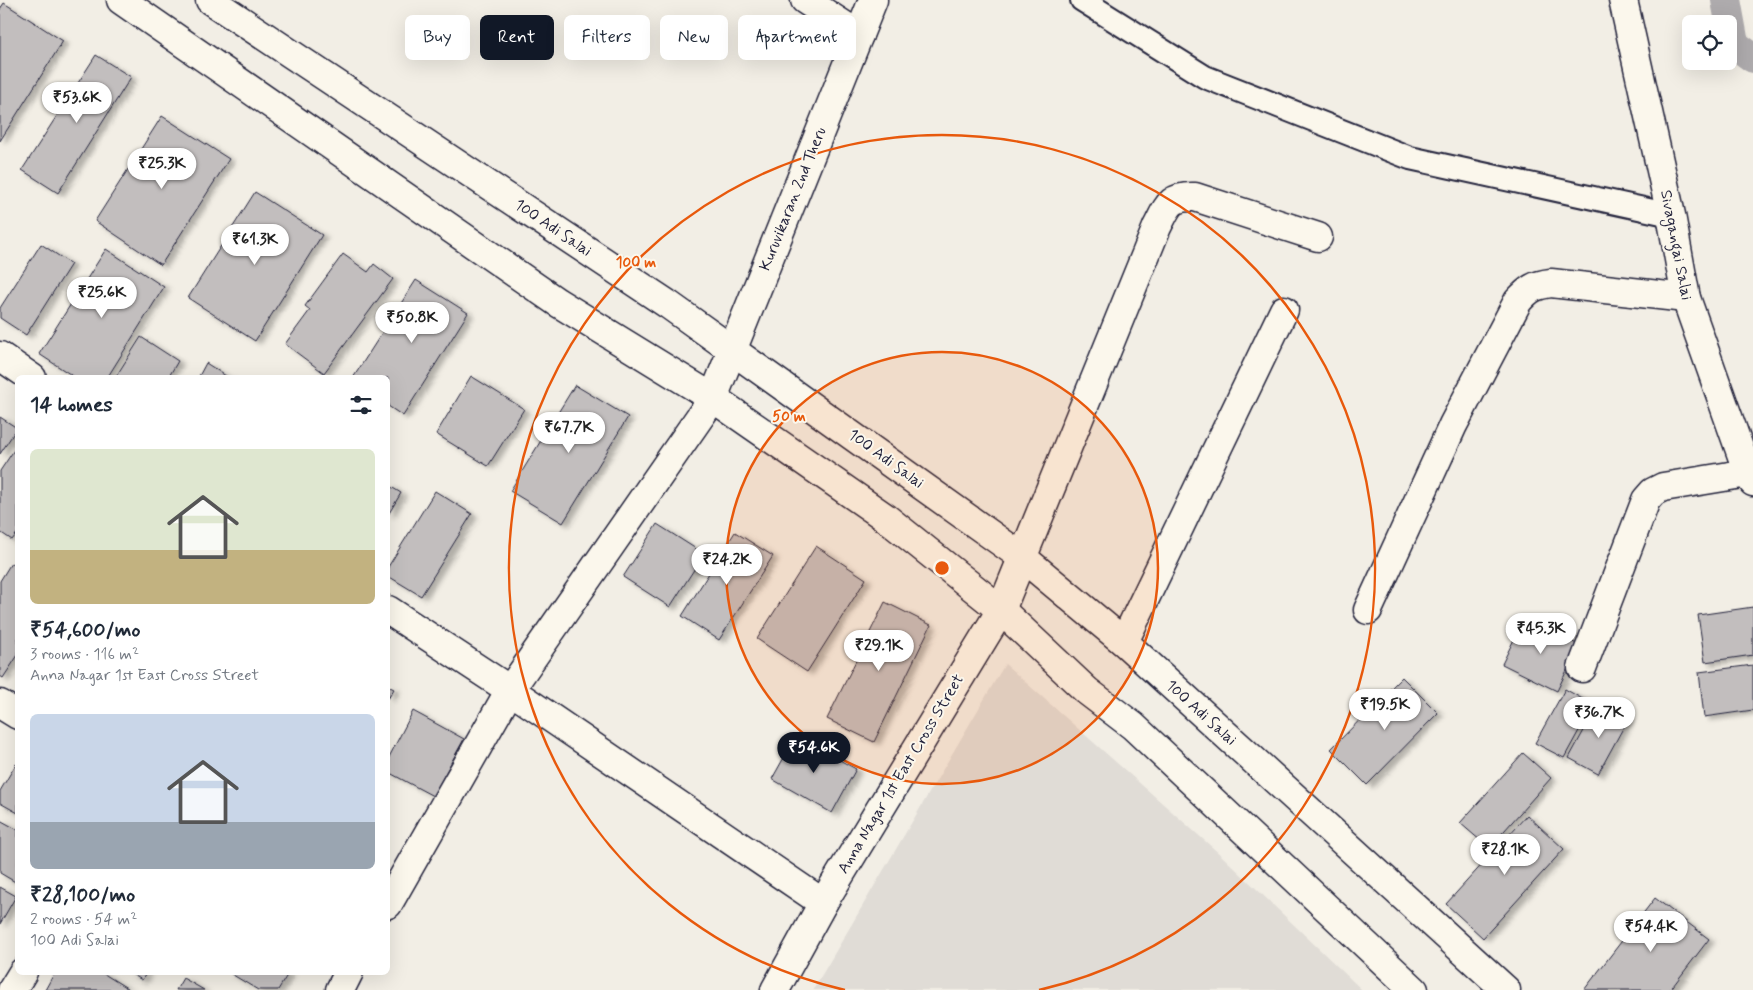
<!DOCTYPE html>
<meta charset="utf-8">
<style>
body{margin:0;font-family:Mynerve,sans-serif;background:#f2f2f3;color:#1f2937;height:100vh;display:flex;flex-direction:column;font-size:19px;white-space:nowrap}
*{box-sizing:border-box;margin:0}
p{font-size:16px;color:#747a83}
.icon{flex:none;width:28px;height:28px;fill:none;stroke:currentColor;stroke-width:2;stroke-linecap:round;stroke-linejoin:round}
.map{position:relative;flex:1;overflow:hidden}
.panel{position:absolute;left:15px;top:375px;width:375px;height:600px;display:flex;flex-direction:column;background:#fff;border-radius:8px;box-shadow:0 5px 20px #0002}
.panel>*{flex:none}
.hud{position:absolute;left:405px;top:15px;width:475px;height:45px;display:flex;gap:10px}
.fabs{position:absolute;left:1682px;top:15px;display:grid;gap:10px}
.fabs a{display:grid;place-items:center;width:55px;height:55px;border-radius:8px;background:#fff;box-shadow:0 5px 20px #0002;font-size:25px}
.price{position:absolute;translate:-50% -42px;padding:0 11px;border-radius:18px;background:#fff;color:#222;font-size:16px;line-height:32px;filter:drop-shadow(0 1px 2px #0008)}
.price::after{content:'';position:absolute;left:50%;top:30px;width:15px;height:11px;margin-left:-8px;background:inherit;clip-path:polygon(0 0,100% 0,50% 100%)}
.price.on{background:#111827;color:#fff}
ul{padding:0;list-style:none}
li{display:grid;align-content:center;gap:10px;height:265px;padding:0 15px}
li span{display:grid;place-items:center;height:155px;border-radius:8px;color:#555}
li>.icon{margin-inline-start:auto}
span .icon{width:90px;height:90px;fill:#fffc;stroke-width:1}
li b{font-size:21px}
h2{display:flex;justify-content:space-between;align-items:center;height:60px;padding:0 15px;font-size:21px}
.pill{padding:0 18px;border-radius:8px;background:#fff;box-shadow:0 5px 20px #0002;font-size:18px;line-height:45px}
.pill.on{background:#111827;color:#fff}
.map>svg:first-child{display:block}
</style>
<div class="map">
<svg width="1753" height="990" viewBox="0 0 1753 990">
<defs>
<filter id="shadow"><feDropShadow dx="5.5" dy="3" stdDeviation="2.5" flood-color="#0004"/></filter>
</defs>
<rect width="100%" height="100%" fill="#f2eee5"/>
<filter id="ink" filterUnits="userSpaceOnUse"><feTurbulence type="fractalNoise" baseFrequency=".02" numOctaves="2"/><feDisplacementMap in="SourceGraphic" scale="10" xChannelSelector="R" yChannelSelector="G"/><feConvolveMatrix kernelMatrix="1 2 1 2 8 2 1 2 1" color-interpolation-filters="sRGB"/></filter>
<g filter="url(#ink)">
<path fill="#e0dcd6" d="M1005 664 1222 856 1362 990H813Z"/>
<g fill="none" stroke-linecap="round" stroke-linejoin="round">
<path stroke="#aeabad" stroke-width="30" d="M1726 0 1734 44 1753 58"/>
</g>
<g fill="#c2bebe" stroke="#22223b" filter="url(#shadow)">
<path d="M4 3 63 41 0 141V9Z"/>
<path d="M96 55 131 77 58 193 22 170Z"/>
<path d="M162 116 229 159 161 265 95 221Z"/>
<path d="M255 192 322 235 255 341 188 298Z"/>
<path d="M41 244 71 264 26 335 0 318V308Z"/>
<path d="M106 249 164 287 107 378H76L39 354Z"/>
<path d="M343 254 368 272 374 264 393 279 324 373 285 344 310 310 305 306Z"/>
<path d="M416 280 468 313 403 416 388 406V378H353Z"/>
<path d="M141 337 178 361 168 378H115Z"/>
<path d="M206 363 229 378H198Z"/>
<path d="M471 376 524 409 488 466 436 434Z"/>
<path d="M575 385 628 417 563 523 510 491Z"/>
<path d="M0 417 17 428 0 454Z"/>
<path d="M18 444V532L12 540 0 532V471Z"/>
<path d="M388 485 401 493 388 515Z"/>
<path d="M435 491 472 514 421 596 388 576V567Z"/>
<path d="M657 524 704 554 670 607 623 577Z"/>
<path d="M735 532 773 556 719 640 682 616Z"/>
<path d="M816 546 866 579 807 672 757 639Z"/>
<path d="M11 563 18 567V655L3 678 0 676V581Z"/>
<path d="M885 602 931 625 874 742 827 719Z"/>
<path d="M1753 607V655L1705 662 1698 615Z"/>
<path d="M1524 619 1579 645 1557 691 1502 664Z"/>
<path d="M1753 665V710L1704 717 1699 672Z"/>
<path d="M1402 677 1438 713 1367 785 1331 749Z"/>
<path d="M388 686 394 689 388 699Z"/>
<path d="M1565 689 1593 705 1564 758 1535 743Z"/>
<path d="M1599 703 1628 719 1598 774 1569 758Z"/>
<path d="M413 711 464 739 433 796 388 772V759Z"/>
<path d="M796 736 856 769 832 813 772 779Z"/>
<path d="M1523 753 1551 778 1489 848 1460 823Z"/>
<path d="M16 764 18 765V813L0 803V791Z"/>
<path d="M1527 815 1564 849 1483 938 1446 904Z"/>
<path d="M0 820 18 830 17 883 0 873Z"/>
<path d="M0 887 16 896 0 924Z"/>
<path d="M1655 898 1709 939 1670 990H1584Z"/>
<path d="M55 972H101L130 990H45Z"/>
<path d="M128 972H147L142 980Z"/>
<path d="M228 972H289L278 990H258Z"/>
<path d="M183 978 204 990H176Z"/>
</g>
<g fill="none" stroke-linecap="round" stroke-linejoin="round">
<g stroke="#22223b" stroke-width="26">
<path id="pedestrian" d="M1082 0 1205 77 1410 158 1671 215"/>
</g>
<g stroke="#22223b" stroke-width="31">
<g id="minor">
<path d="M805 0 859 35"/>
<path d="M0 356 32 378"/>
<path d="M388 610 510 690 823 903"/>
<path d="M1368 610 1453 425 1518 301C1529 289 1534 285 1551 283L1686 298"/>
<path d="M1124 642 1284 310"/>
<path d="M1582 668 1646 500 1653 492 1663 487 1748 473"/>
<path d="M0 704 18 715"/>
<path d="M388 904 510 690 713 398"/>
<path d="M12 990 23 972"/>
<path d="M340 990 349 972"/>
<path d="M775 990 823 903 1001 610 1157 227C1168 206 1169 196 1195 197L1318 237"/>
</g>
</g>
<g stroke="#22223b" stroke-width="31">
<path id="tertiary" d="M713 398 873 0"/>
</g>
<g stroke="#22223b" stroke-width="31">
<g id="secondary">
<path d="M121 0 557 302 713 398 886 518 1001 610 1087 691 1133 726 1414 990"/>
<path d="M210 0 669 305 1022 557 1124 642 1506 990"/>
</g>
</g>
<g stroke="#22223b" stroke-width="31">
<path id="primary" d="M1623 0 1671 215 1686 298 1748 473 1753 482"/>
</g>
<use href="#pedestrian" stroke="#fbf7ec" stroke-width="22"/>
<use href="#minor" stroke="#fbf7ec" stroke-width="28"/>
<use href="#tertiary" stroke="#fbf7ec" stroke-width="28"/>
<use href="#secondary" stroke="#fbf7ec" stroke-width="28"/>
<use href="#primary" stroke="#fbf7ec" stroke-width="28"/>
</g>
</g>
<circle cx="942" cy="568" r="216" fill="#e8590c" fill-opacity=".12"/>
<g fill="none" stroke="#e8590c" stroke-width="2.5">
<circle cx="942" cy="568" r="216"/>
<path d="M845 990A433 433 0 1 1 1039 990"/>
</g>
<g text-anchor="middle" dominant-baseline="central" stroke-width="4" stroke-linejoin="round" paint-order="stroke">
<g font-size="16" fill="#22223b" stroke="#fbf7ec">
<text transform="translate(793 199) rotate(-68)">Kuruvikaran 2nd Theru</text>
<text transform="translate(553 228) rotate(34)">100 Adi Salai</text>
<text transform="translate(1676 245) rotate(79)">Sivagangai Salai</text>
<text transform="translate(886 459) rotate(36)">100 Adi Salai</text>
<text transform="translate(1201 713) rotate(42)">100 Adi Salai</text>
<text transform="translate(901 774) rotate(-59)">Anna Nagar 1st East Cross Street</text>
</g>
</g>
<circle cx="942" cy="568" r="8" fill="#e8590c" stroke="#fbf7ec" stroke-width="2.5"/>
<g font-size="15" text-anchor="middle" font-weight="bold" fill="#e8590c" stroke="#fbf7ec" stroke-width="4" stroke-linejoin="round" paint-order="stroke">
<text x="636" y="267">100 m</text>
<text x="789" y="421">50 m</text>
</g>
</svg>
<div class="fabs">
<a><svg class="icon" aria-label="locate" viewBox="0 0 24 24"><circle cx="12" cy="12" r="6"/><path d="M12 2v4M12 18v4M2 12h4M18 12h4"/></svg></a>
</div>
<b class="price" style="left:77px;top:124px">₹53.6K</b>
<b class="price" style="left:162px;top:190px">₹25.3K</b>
<b class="price" style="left:255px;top:266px">₹61.3K</b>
<b class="price" style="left:102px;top:319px">₹25.6K</b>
<b class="price" style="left:412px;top:344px">₹50.8K</b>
<b class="price" style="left:569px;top:454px">₹67.7K</b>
<b class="price" style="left:727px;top:586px">₹24.2K</b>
<b class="price" style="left:1541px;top:655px">₹45.3K</b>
<b class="price" style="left:879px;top:672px">₹29.1K</b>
<b class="price" style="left:1385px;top:731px">₹19.5K</b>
<b class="price" style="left:1599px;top:739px">₹36.7K</b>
<b class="price on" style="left:814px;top:774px">₹54.6K</b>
<b class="price" style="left:1505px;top:876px">₹28.1K</b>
<b class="price" style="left:1651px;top:953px">₹54.4K</b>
<div class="hud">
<a class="pill">Buy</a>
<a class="pill on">Rent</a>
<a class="pill">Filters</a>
<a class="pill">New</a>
<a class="pill">Apartment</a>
</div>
<section class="panel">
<h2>14 homes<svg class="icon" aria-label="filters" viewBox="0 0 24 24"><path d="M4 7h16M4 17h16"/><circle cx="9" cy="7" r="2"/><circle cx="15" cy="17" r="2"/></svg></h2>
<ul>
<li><span style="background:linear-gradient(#dfe7d0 65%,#c2b280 0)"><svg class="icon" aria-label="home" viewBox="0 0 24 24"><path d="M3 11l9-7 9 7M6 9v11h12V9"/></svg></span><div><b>₹54,600/mo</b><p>3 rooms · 116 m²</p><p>Anna Nagar 1st East Cross Street</p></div></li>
<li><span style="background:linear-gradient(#c9d6e8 70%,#9aa5b1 0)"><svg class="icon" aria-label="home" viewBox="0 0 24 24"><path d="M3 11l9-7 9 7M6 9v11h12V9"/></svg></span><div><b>₹28,100/mo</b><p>2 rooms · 54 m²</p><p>100 Adi Salai</p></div></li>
</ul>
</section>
</div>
